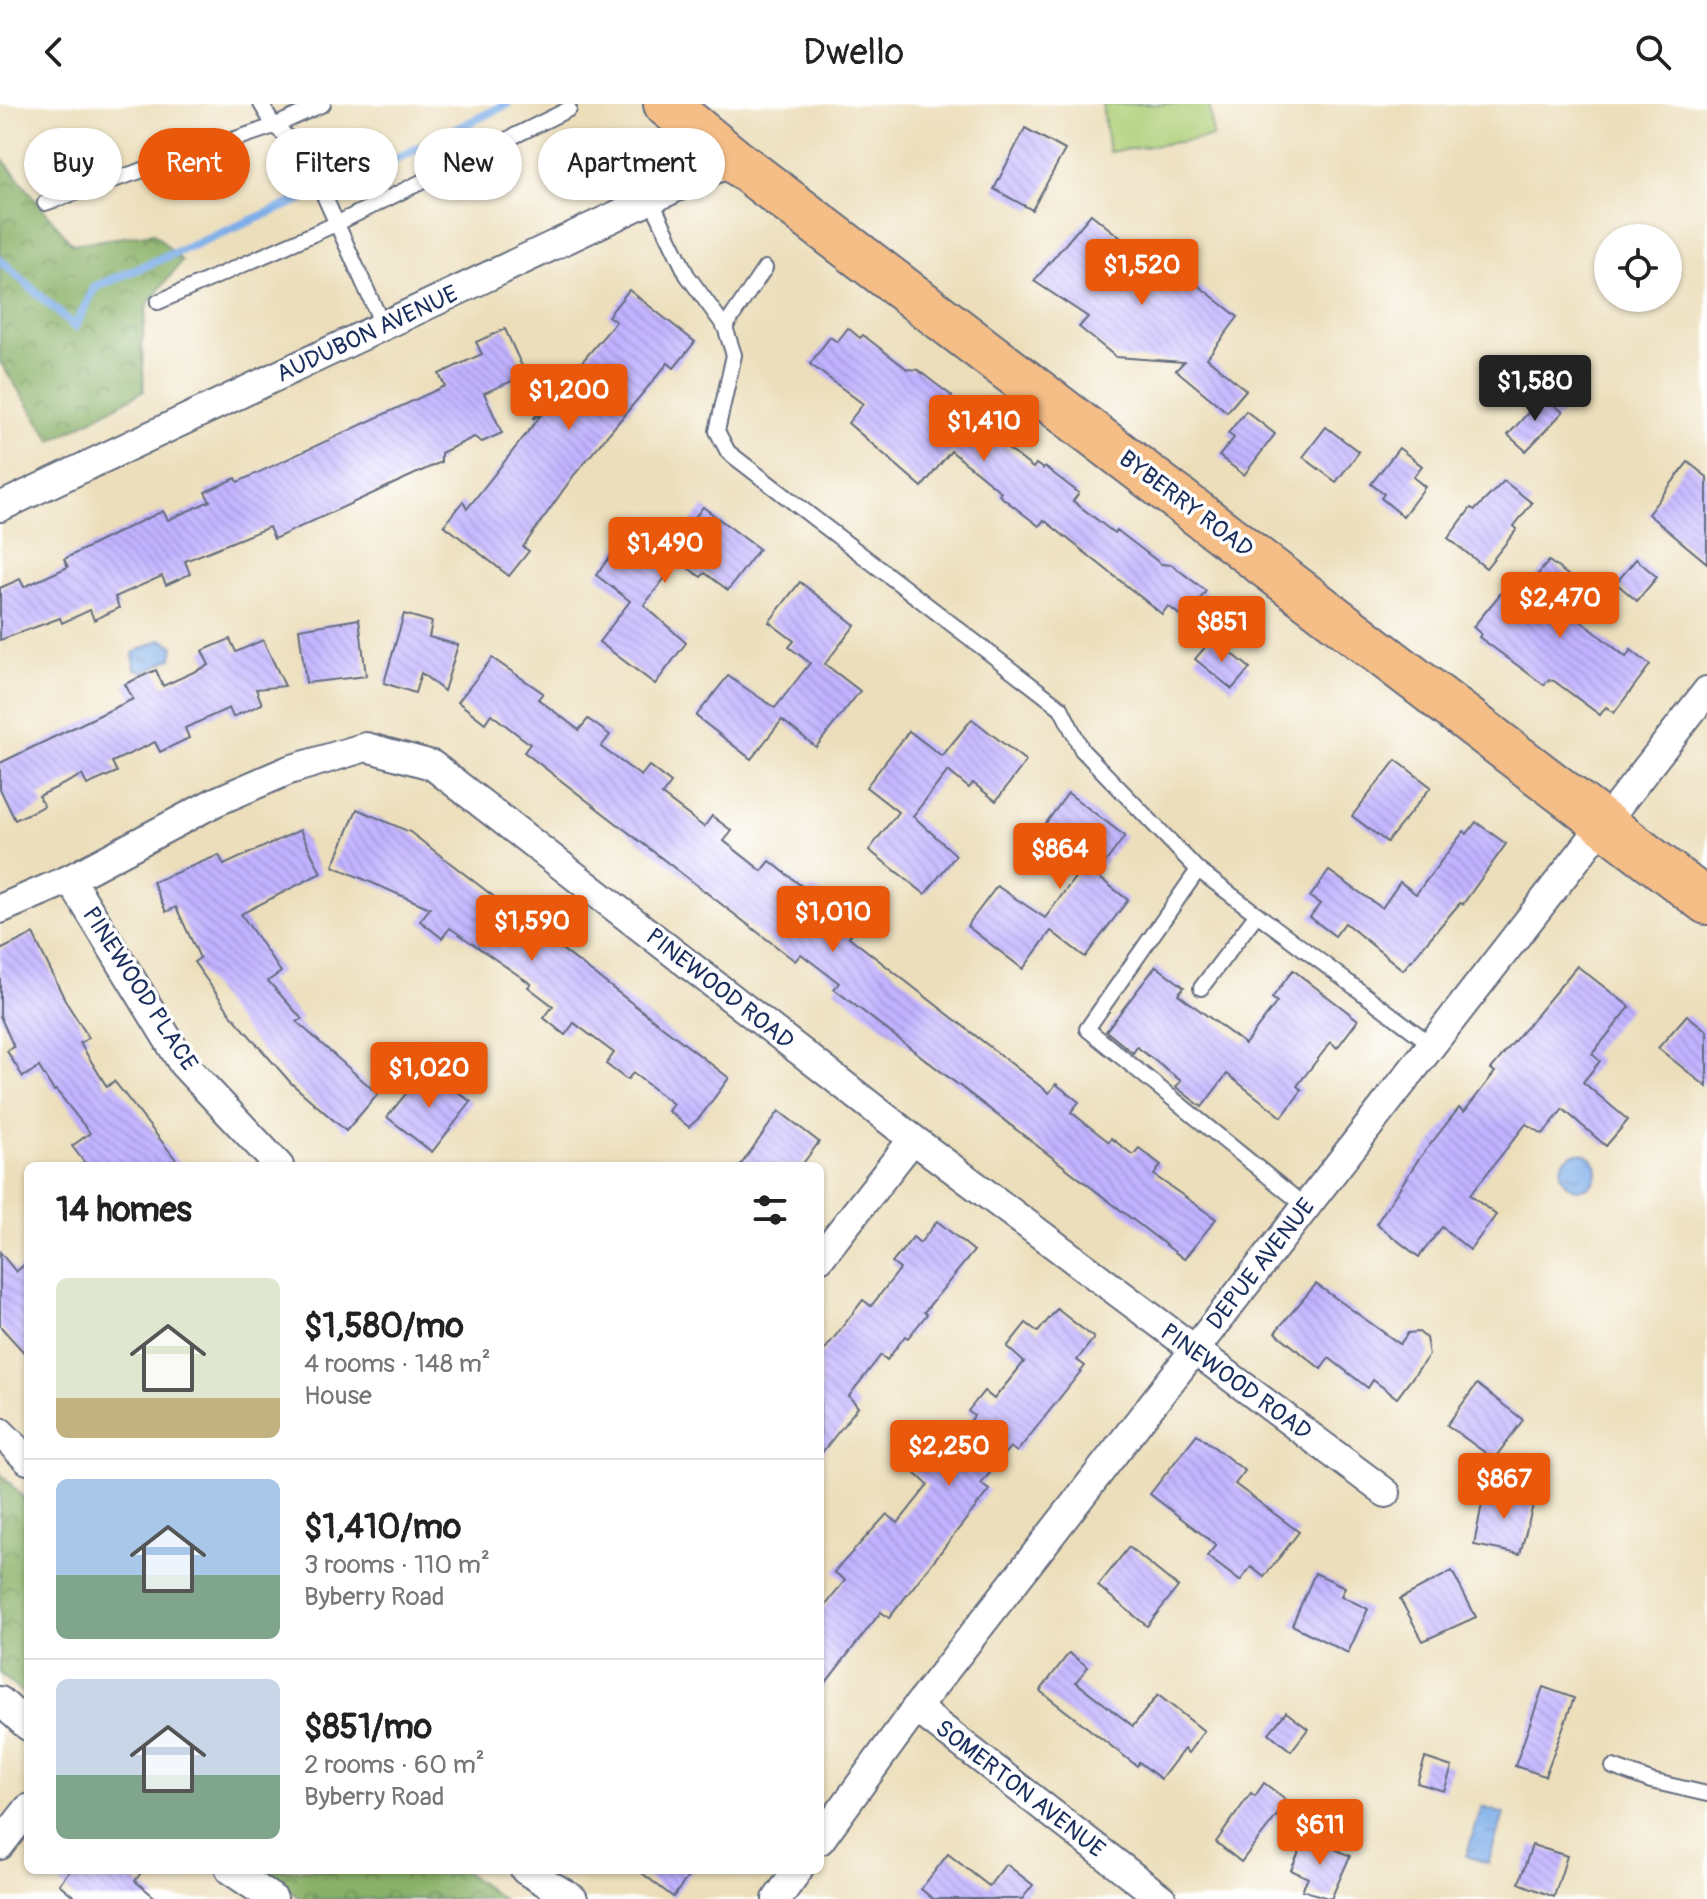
<!DOCTYPE html>
<meta charset="utf-8">
<style>
body{margin:0;font-family:Pangolin,sans-serif;background:#f2f2f2;color:#222;height:100vh;display:flex;flex-direction:column;font-size:30px;white-space:nowrap}
*{box-sizing:border-box;margin:0}
p{font-size:26px;color:#767676}
.icon{flex:none;width:44px;height:44px;fill:none;stroke:currentColor;stroke-width:2;stroke-linecap:round;stroke-linejoin:round}
.map{position:relative;flex:1;overflow:hidden}
.drawer{position:absolute;left:24px;top:1058px;width:800px;height:712px;display:flex;flex-direction:column;background:#fff;border-radius:12px;box-shadow:0 2px 6px #0004}
.drawer>*{flex:none}
.guide{position:absolute;left:24px;top:24px;width:800px;height:72px;display:flex;gap:16px}
.controls{position:absolute;left:1594px;top:120px;display:grid;gap:16px}
.controls a{display:grid;place-items:center;width:88px;height:88px;border-radius:50%;background:#fff;box-shadow:0 2px 6px #0004;font-size:40px}
.price{position:absolute;translate:-50% -68px;padding:0 18px;border-radius:8px;background:#ea580c;color:#fff;font-size:26px;line-height:52px;filter:drop-shadow(0 2px 4px #0008)}
.price::after{content:'';position:absolute;left:50%;top:48px;width:24px;height:18px;margin-left:-12px;background:inherit;clip-path:polygon(0 0,100% 0,50% 100%)}
.price.active{background:#222;color:#fff}
ul{padding:0;list-style:none}
li{display:flex;align-items:center;gap:24px;height:200px;padding:0 32px}
li+li{border-top:2px solid #e0e0e0}
li span{display:grid;place-items:center;flex:none;width:224px;height:160px;border-radius:12px;color:#555}
li>.icon{margin-inline-start:auto}
span .icon{width:96px;height:96px;fill:#fffc;stroke-width:1}
li b{font-size:34px}
h2{display:flex;justify-content:space-between;align-items:center;height:96px;padding:0 32px;font-size:34px}
.tag{padding:0 28px;border-radius:36px;background:#fff;box-shadow:0 2px 6px #0004;font-size:28px;line-height:72px}
.tag.active{background:#ea580c;color:#fff}
header{display:flex;justify-content:space-between;align-items:center;height:104px;padding:0 32px;background:#fff;font-size:36px;font-weight:600}
.map>svg:first-child{display:block}
</style>
<header><svg class="icon" aria-label="back" viewBox="0 0 24 24"><path d="M15 5l-7 7 7 7"/></svg>Dwello<svg class="icon" aria-label="search" viewBox="0 0 24 24"><circle cx="10" cy="10" r="6"/><path d="M15 15l6 6"/></svg></header>
<div class="map">
<svg width="1707" height="1795" viewBox="0 0 1707 1795">
<defs>
<pattern id="forest-crowns" width="20" height="18" patternUnits="userSpaceOnUse" patternTransform="scale(2)"><rect width="20" height="18" fill="#8ab167"/><path d="M2 6a3 3 0 1 1 6 0M12 15a3 3 0 1 1 6 0" fill="none" stroke="#709058"/></pattern>
<pattern id="water-ripples" width="26" height="14" patternUnits="userSpaceOnUse" patternTransform="scale(2)"><rect width="26" height="14" fill="#7dade8"/><path d="M2 4q2-2 4 0t4 0M15 11q2-2 4 0t4 0" fill="none" stroke="#668dbf"/></pattern>
<pattern id="building-back-hatch" width="6" height="6" patternUnits="userSpaceOnUse" patternTransform="scale(2)"><rect width="6" height="6" fill="#c1b2ff"/><path d="M-1 5l2 2M0 0l6 6M5-1l2 2" fill="none" stroke="#a599dd"/></pattern>
</defs>
<rect width="100%" height="100%" fill="#fff"/>
<filter id="ink" filterUnits="userSpaceOnUse"><feTurbulence type="fractalNoise" baseFrequency=".0125" numOctaves="2"/><feDisplacementMap in="SourceGraphic" scale="16" xChannelSelector="R" yChannelSelector="G"/><feConvolveMatrix kernelMatrix="1 2 1 2 8 2 1 2 1" color-interpolation-filters="sRGB"/></filter>
<filter id="wash" filterUnits="userSpaceOnUse"><feTurbulence type="fractalNoise" baseFrequency=".006" numOctaves="4" result="noise"/><feDisplacementMap in="SourceGraphic" scale="32" xChannelSelector="R" yChannelSelector="G"/><feGaussianBlur stdDeviation="1.8" result="paint"/><feColorMatrix in="noise" values="0 0 0 0 0 0 0 0 0 0 0 0 0 0 0 0 0 1.4 0 .05"/><feComposite in="paint" operator="in"/></filter>
<g filter="url(#wash)">
<rect width="100%" height="100%" fill="#ecdeba"/>
<g fill="url(#forest-crowns)" stroke="#527062" stroke-width="2">
<path d="M0 52 72 140 154 129 182 157 147 201 142 240 144 287 52 337 0 258Z"/>
<path d="M0 1369 28 1399V1594L0 1569Z"/>
<path d="M261 1766H462L502 1795H301Z"/>
</g>
<path fill="#adce76" stroke="#647e6a" stroke-width="2" d="M1102 0H1209L1213 33 1109 48Z"/>
<g fill="url(#water-ripples)" stroke="#4c6ea3" stroke-width="2">
<path d="M162 535 174 542 172 554 145 568 135 565 133 549Z"/>
<circle cx="1579" cy="1067" r="18"/>
<path d="M1482 1703 1504 1710 1488 1759 1466 1752Z"/>
</g>
<g fill="none" stroke-linecap="round" stroke-linejoin="round">
<path stroke="#7dade8" stroke-width="9" d="M0 156 75 223 95 183 398 54 507 0"/>
</g>
<g id="blocks">
<g fill="url(#building-back-hatch)">
<path d="M1025 24 1065 46 1032 106 994 85Z"/>
<path d="M1091 110 1131 142 1135 137 1151 151 1154 146 1238 213 1207 254 1246 286 1227 308 1176 266 1184 258 1116 253 1079 223 1088 213 1034 177Z"/>
<path d="M629 186 695 238 674 264 668 259 574 371 523 443 529 447 509 472 444 421 463 397 467 405 542 310 533 315 616 218 608 212Z"/>
<path d="M848 224 860 234 863 231 907 265 918 266 932 277 952 292 948 299 1033 364 1036 360 1043 365 1045 363 1079 389 1073 397 1114 429 1117 426 1161 460 1172 461 1206 487 1185 515 1168 502 1162 510 1044 416 1039 422 999 391 1001 388 951 347 922 383 848 319 863 300 810 260 830 233 837 238Z"/>
<path d="M505 225 526 271 484 289 502 329 482 338 474 333 441 349V358L274 435 269 423 185 457 190 470 166 481 162 472 115 493 119 504 94 516 90 506 62 519 60 514 0 536V484L20 475 24 483 68 463 64 455 133 421 163 407 168 416 210 397 205 388 236 374 238 378 445 282 439 270 482 250 476 238Z"/>
<path d="M1543 292 1563 308 1526 347 1508 331Z"/>
<path d="M1246 307 1275 330 1244 371 1219 352 1234 334 1228 329Z"/>
<path d="M1326 323 1359 348 1336 378 1303 353Z"/>
<path d="M1399 344 1422 362 1413 373 1425 383 1403 412 1381 394 1384 390 1371 380Z"/>
<path d="M1688 358 1707 373V459L1648 410Z"/>
<path d="M1504 377 1532 399 1514 422 1517 425 1486 464 1448 434 1471 404 1475 406Z"/>
<path d="M703 403 759 445 728 486 705 469 701 473 678 457 644 501 686 539 655 580 599 538 630 497 596 471 639 415 674 441Z"/>
<path d="M1636 455 1657 473 1637 497 1616 479Z"/>
<path d="M1549 457 1599 494 1581 517 1626 553 1631 546 1650 561 1614 609 1606 603 1600 611 1554 577 1548 576 1544 581 1479 533 1481 530 1473 523 1515 472 1528 482Z"/>
<path d="M800 478 855 521 825 560 860 587 816 643 782 616 751 655 696 612 728 572 775 604 810 559 789 543 794 537 769 518Z"/>
<path d="M404 510 432 518 429 533 458 541 444 587 421 569 415 589 384 579Z"/>
<path d="M359 515 366 572 306 579 299 525Z"/>
<path d="M1213 534 1250 564 1232 585 1195 555Z"/>
<path d="M230 535 236 548 263 536 285 582 256 585 262 600 233 613 229 604 185 624 189 634 160 648 155 638 112 658 117 668 87 681 82 671 39 692 44 702 15 716 0 685V659L133 595 125 580 156 566 163 582 209 561 202 547Z"/>
<path d="M492 554 543 589 538 595 579 626 588 615 610 631 601 643 641 672 649 662 671 679 662 691 704 723 712 712 732 727 724 737 762 767 770 757 809 788 813 783 844 807 836 816 852 829 849 833 1049 989 1056 980 1079 998 1071 1008 1109 1038 1111 1034 1133 1051 1139 1044 1161 1061 1154 1071 1216 1115 1184 1155 834 885 839 879 801 850 795 857 524 648 530 640 491 610 485 619 458 598Z"/>
<path d="M972 615 1026 657 996 697 973 679 969 684 948 667 913 712 956 751 925 790 869 746 898 708 866 683 909 627 942 652Z"/>
<path d="M1396 656 1431 683 1387 738 1352 712Z"/>
<path d="M1068 689 1125 732 1096 771 1128 796 1085 853 1051 827 1023 865 967 822 997 782 1045 814 1079 768 1058 752 1062 747 1038 730Z"/>
<path d="M357 705 410 728 729 974 700 1013 689 1023 668 1007 673 1000 633 969 627 976 606 960 614 949 574 919 565 931 544 914 553 902 528 883 531 880 450 824 442 834 420 817 430 804 333 762Z"/>
<path d="M1476 718 1506 740 1463 800 1460 799 1403 866 1345 819 1335 832 1310 813 1320 800 1310 793 1329 767 1382 804 1400 778 1416 790 1464 727 1467 730Z"/>
<path d="M300 726 321 769 241 810 281 868 268 877 302 915 297 918 378 990 346 1027 291 979 233 913 194 858 200 854 176 803 166 808 153 778 219 751 224 761Z"/>
<path d="M33 830 66 898 89 934 80 939 107 983 114 977 181 1062H87L72 1042 90 1029 56 986 54 987 39 963 23 973 7 947 14 943 0 912V846Z"/>
<path d="M1156 862 1184 883 1178 890 1245 940 1277 898 1272 894 1293 866 1358 916 1337 944 1331 938 1297 982 1302 986 1282 1013 1227 970 1202 1003 1176 983 1181 977 1137 943 1133 949 1106 927Z"/>
<path d="M1577 862 1630 903 1592 950 1600 957 1583 978 1628 1016 1606 1042 1563 1005 1543 1030 1526 1020 1470 1091 1496 1111 1470 1146 1442 1123 1419 1153 1376 1120 1418 1056 1459 1004 1464 1008 1495 968 1491 965Z"/>
<path d="M1687 911 1707 927V983L1658 944Z"/>
<path d="M427 964 471 998 432 1048 387 1013Z"/>
<path d="M779 1007 819 1038 801 1062H740Z"/>
<path d="M937 1117 974 1147 924 1208 927 1210 908 1234 905 1232 887 1256 881 1251 849 1292 858 1303 820 1351V1252L863 1196 871 1202 900 1165 892 1159 913 1133 920 1139Z"/>
<path d="M0 1148 16 1168 28 1157V1253L0 1222Z"/>
<path d="M1316 1180 1400 1240 1408 1229 1419 1228 1426 1234 1429 1251 1397 1294 1373 1276 1368 1284 1329 1254 1321 1265 1275 1228Z"/>
<path d="M1057 1205 1094 1234 1077 1256 1085 1262 1017 1348 1010 1343 981 1380 989 1386 889 1514 881 1508 820 1586V1509L845 1476 834 1468 887 1410 898 1419 928 1381 912 1366 930 1343 942 1353 974 1312 968 1307 984 1287 994 1295 1024 1258 1007 1243 1026 1219 1038 1228Z"/>
<path d="M1477 1280 1523 1316 1494 1355 1447 1321Z"/>
<path d="M1197 1330 1245 1367 1235 1380 1299 1428 1264 1473 1251 1463 1240 1477 1207 1452 1216 1441 1150 1390Z"/>
<path d="M1485 1384 1535 1394 1520 1450 1474 1441Z"/>
<path d="M1129 1443 1178 1483 1147 1522 1098 1482Z"/>
<path d="M1452 1467 1476 1513 1423 1537 1400 1495Z"/>
<path d="M1315 1469 1345 1483 1341 1492 1368 1505 1348 1549 1292 1521Z"/>
<path d="M1069 1549 1088 1563 1076 1578 1133 1622 1158 1591 1204 1627 1188 1649 1184 1645 1161 1675 1139 1658 1137 1662 1040 1587Z"/>
<path d="M1543 1583 1574 1594 1545 1672 1515 1662Z"/>
<path d="M1286 1608 1308 1625 1291 1647 1269 1629Z"/>
<path d="M1425 1654 1452 1663 1444 1687 1417 1679Z"/>
<path d="M1264 1679 1288 1697 1241 1758 1216 1738 1251 1689 1255 1692Z"/>
<path d="M1306 1732 1350 1752 1331 1795 1302 1786 1308 1774 1291 1766Z"/>
<path d="M1532 1741 1567 1752 1554 1793 1519 1779Z"/>
<path d="M948 1750 989 1782 1006 1760 1033 1781 1022 1795H933L921 1785Z"/>
<path d="M70 1766H143L135 1777 157 1795H77L59 1780Z"/>
<path d="M638 1766H693L673 1793Z"/>
</g>
</g>
</g>
<g filter="url(#ink)">
<use href="#blocks" fill-opacity="0" stroke="#646c7e" stroke-width="2"/>
<g fill="none" stroke-linecap="round" stroke-linejoin="round">
<g stroke="#646c7e" stroke-width="18">
<g id="lane">
<path d="M261 0 274 22 303 45 383 222"/>
<path d="M651 96 687 171 725 223 734 251 717 327 728 348 1061 604 1082 646 1198 766 1432 941"/>
<path d="M45 99 274 22 323 0"/>
<path d="M158 198 338 119 569 5"/>
<path d="M725 223 765 164"/>
<path d="M1198 766 1087 925 1306 1103"/>
<path d="M1201 884 1257 810"/>
<path d="M1613 1663 1651 1677 1707 1690"/>
</g>
</g>
<g stroke="#646c7e" stroke-width="32">
<g id="street">
<path d="M0 403 734 56"/>
<path d="M70 775 183 960 279 1062"/>
<path d="M0 805 70 775 215 698 289 666 366 643 432 661 913 1035 1386 1389"/>
<path d="M820 1154 913 1035"/>
<path d="M0 1328 28 1356"/>
<path d="M0 1597 28 1622"/>
<path d="M916 1604 1162 1795"/>
<path d="M820 1736 916 1604 1707 587"/>
<path d="M0 1741 28 1705"/>
<path d="M230 1766 273 1795"/>
<path d="M525 1766 573 1795"/>
<path d="M777 1795 798 1766"/>
</g>
</g>
<g stroke="#646c7e" stroke-width="48">
<path id="primary" d="M666 0 734 56 1707 798"/>
</g>
<use href="#lane" stroke="#fff" stroke-width="14"/>
<use href="#street" stroke="#fff" stroke-width="28"/>
<use href="#primary" stroke="#f6be87" stroke-width="44"/>
</g>
</g>
<g text-anchor="middle" dominant-baseline="central" stroke-width="7" stroke-linejoin="round" paint-order="stroke">
<g font-size="24" fill="#1b2f5e" stroke="#fff">
<text transform="translate(367 230) rotate(-25)">AUDUBON AVENUE</text>
<text transform="translate(1186 400) rotate(37)">BYBERRY ROAD</text>
<text transform="translate(140 885) rotate(57)">PINEWOOD PLACE</text>
<text transform="translate(720 885) rotate(38)">PINEWOOD ROAD</text>
<text transform="translate(1261 1160) rotate(-52)">DEPUE AVENUE</text>
<text transform="translate(1236 1278) rotate(36)">PINEWOOD ROAD</text>
<text transform="translate(1020 1685) rotate(38)">SOMERTON AVENUE</text>
</g>
</g>
</svg>
<div class="controls">
<a><svg class="icon" aria-label="locate" viewBox="0 0 24 24"><circle cx="12" cy="12" r="6"/><path d="M12 2v4M12 18v4M2 12h4M18 12h4"/></svg></a>
</div>
<b class="price" style="left:1142px;top:203px">$1,520</b>
<b class="price active" style="left:1535px;top:319px">$1,580</b>
<b class="price" style="left:569px;top:328px">$1,200</b>
<b class="price" style="left:984px;top:359px">$1,410</b>
<b class="price" style="left:665px;top:481px">$1,490</b>
<b class="price" style="left:1560px;top:536px">$2,470</b>
<b class="price" style="left:1222px;top:560px">$851</b>
<b class="price" style="left:1060px;top:787px">$864</b>
<b class="price" style="left:833px;top:850px">$1,010</b>
<b class="price" style="left:532px;top:859px">$1,590</b>
<b class="price" style="left:429px;top:1006px">$1,020</b>
<b class="price" style="left:949px;top:1384px">$2,250</b>
<b class="price" style="left:1504px;top:1417px">$867</b>
<b class="price" style="left:1320px;top:1763px">$611</b>
<div class="guide">
<a class="tag">Buy</a>
<a class="tag active">Rent</a>
<a class="tag">Filters</a>
<a class="tag">New</a>
<a class="tag">Apartment</a>
</div>
<section class="drawer">
<h2>14 homes<svg class="icon" aria-label="filters" viewBox="0 0 24 24"><path d="M4 7h16M4 17h16"/><circle cx="9" cy="7" r="2"/><circle cx="15" cy="17" r="2"/></svg></h2>
<ul>
<li><span style="background:linear-gradient(#dfe7d0 75%,#c2b280 0)"><svg class="icon" aria-label="home" viewBox="0 0 24 24"><path d="M3 11l9-7 9 7M6 9v11h12V9"/></svg></span><div><b>$1,580/mo</b><p>4 rooms · 148 m²</p><p>House</p></div></li>
<li><span style="background:linear-gradient(#a9c7e8 60%,#7fa58c 0)"><svg class="icon" aria-label="home" viewBox="0 0 24 24"><path d="M3 11l9-7 9 7M6 9v11h12V9"/></svg></span><div><b>$1,410/mo</b><p>3 rooms · 110 m²</p><p>Byberry Road</p></div></li>
<li><span style="background:linear-gradient(#c9d6e8 60%,#7fa58c 0)"><svg class="icon" aria-label="home" viewBox="0 0 24 24"><path d="M3 11l9-7 9 7M6 9v11h12V9"/></svg></span><div><b>$851/mo</b><p>2 rooms · 60 m²</p><p>Byberry Road</p></div></li>
</ul>
</section>
</div>
